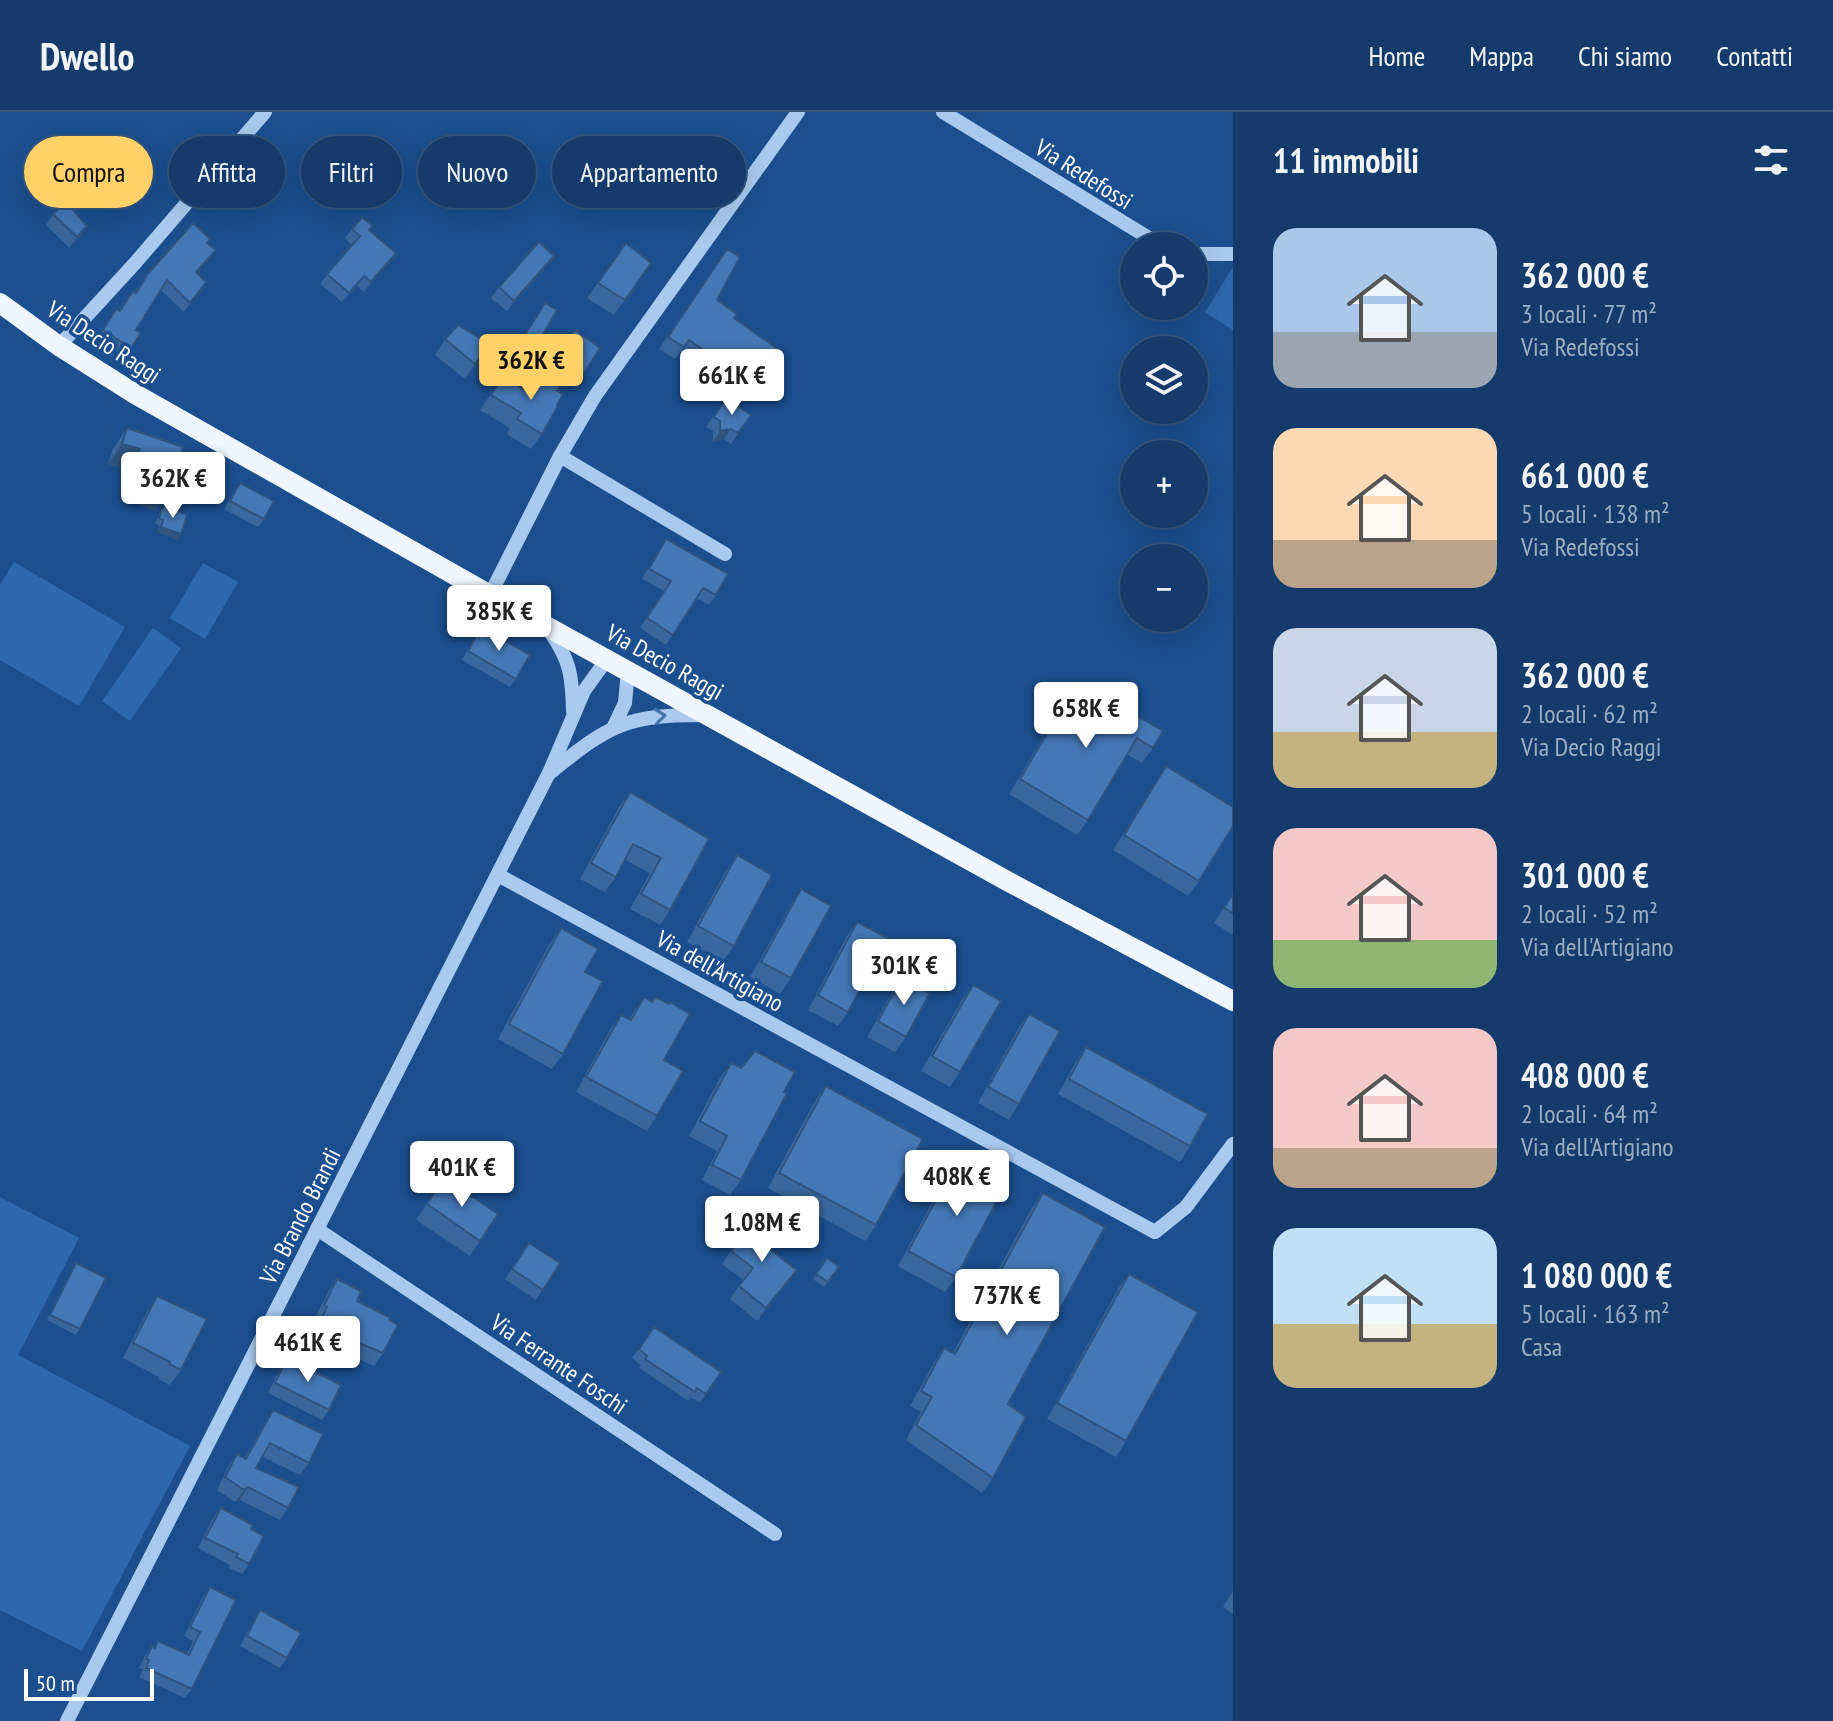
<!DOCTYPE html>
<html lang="it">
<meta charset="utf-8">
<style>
body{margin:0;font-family:"PT Sans Narrow",sans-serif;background:#1d4271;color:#f1f3f6;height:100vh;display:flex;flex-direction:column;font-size:30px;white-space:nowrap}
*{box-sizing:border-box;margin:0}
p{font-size:26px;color:#9dadc1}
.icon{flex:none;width:44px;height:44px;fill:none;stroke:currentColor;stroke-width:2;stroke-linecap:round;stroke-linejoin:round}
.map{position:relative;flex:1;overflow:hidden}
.side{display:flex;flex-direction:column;background:#143b6b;width:600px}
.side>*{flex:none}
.hud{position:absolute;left:24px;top:24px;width:760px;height:72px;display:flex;gap:16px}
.buttons{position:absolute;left:1120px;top:120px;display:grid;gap:16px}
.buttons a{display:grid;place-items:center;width:88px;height:88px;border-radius:50%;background:#143b6b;box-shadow:0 8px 32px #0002,0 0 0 2px #33557e;font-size:40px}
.scale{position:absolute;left:24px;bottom:20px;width:130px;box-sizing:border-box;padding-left:8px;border:4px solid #fff;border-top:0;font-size:22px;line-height:28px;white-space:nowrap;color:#fff;-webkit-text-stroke:6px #1b4f8f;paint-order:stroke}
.price{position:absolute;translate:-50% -68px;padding:0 18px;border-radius:8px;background:#fff;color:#222;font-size:26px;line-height:52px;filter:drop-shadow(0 2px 4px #0008)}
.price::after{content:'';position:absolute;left:50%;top:48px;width:24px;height:18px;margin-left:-12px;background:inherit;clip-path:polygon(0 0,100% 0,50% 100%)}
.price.active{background:#ffd166;color:#111}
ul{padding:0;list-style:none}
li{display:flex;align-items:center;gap:24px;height:200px;padding:0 40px}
li span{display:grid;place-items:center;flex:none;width:224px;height:160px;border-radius:24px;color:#555}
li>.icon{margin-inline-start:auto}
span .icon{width:96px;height:96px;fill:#fffc;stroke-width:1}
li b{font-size:34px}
h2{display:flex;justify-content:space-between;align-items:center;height:96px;padding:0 40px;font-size:34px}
.chip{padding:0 28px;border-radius:36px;background:#143b6b;box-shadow:0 8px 32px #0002,0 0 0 2px #33557e;font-size:28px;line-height:72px}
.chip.active{background:#ffd166;color:#111}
header{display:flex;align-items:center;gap:48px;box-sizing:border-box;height:112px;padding:0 40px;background:#143b6b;border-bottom:2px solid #33557e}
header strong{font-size:38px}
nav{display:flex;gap:44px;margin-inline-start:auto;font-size:28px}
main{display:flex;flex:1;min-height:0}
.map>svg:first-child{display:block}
</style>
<header>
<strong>Dwello</strong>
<nav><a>Home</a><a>Mappa</a><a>Chi siamo</a><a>Contatti</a></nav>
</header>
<main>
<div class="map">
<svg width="1233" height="1609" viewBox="0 0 1233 1609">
<rect width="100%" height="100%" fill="#1b4f8f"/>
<g fill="#2e69ad">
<path d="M1233 155V218L1205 200Z"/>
<path d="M14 450 125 515 79 594 0 548V473Z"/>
<path d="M203 451 238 470 205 527 170 506Z"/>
<path d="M153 516 181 536 130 609 102 589Z"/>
<path d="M0 1085 79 1126 18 1243 190 1334 82 1539 0 1498Z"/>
</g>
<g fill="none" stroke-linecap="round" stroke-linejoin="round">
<g stroke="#a9c9ee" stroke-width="14">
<path d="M943 0 1162 134"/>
<path d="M1194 142H1233"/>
<path d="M59 234 136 150 265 0"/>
<path d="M560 344 725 442"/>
<path d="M490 483 560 344 595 284 798 0"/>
<path d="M549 518C570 548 572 562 573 599"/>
<path d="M614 614 625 591 628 559"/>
<path d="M551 660C609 613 626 603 702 603"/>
<path d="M498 763 1155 1120 1186 1095 1233 1032"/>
<path d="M317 1117 775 1422"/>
<path d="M67 1609 549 661 584 579 607 547"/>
</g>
<path stroke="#f0f6ff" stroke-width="20" d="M0 191 59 234 135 282 490 483 1009 770 1233 889"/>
</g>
<g fill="#3a679d">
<path d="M53 102 80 125 69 136 46 113Z"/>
<path d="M373 114 369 118 396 141 364 180 357 173 342 190 320 172 352 133 345 126 352 117Z"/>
<path d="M208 131 216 138 197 161 206 170 184 200 161 178 136 218 141 221 125 245 96 227 116 197 119 199 135 180 147 163Z"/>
<path d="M626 131 651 151 614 203 587 186Z"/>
<path d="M727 137 717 188 734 206 782 240 761 270 736 253 714 283 703 275 711 262 680 240 675 247 659 237Z"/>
<path d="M554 144 547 154 507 199 491 186 499 175Z"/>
<path d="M545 191 538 231 528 246 515 238Z"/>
<path d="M575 218 584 261 575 275 546 258Z"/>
<path d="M445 227 491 233 465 267 435 243Z"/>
<path d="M501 267 509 273 529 281 557 279V293L542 322 531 337 507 322 510 316 480 298Z"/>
<path d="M726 286 751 303 731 332 724 327 713 330V319L706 315Z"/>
<path d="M127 316 169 377 155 398 123 387 130 364 124 362 126 358 108 352 113 337Z"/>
<path d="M240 371 264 407 258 415 224 397Z"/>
<path d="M164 393 181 422 177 428 157 420 160 414 155 411Z"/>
<path d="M666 427 716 483 709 493 696 486 666 533 640 516 664 479 642 467Z"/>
<path d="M481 515 516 567 510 575 462 548Z"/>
<path d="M1078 569 1153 636 1142 651 1127 642 1088 708 1077 723 1009 682 1068 584Z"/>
<path d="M1166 654 1199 769 1188 784 1113 738Z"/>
<path d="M630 680 709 727 670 798 660 813 630 797 650 761 625 748 616 765 605 780 580 767 619 695Z"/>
<path d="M737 743 734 834 723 849 687 830 726 759Z"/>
<path d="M801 777 791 866 780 882 750 865 791 793Z"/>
<path d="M1233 780V823L1214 811Z"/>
<path d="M857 810 886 830 904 858 893 872 870 859 848 900 838 914 808 898 847 824Z"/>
<path d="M561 816 585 860 563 942 552 957 498 927 550 831Z"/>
<path d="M902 866 906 925 895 940 867 925 892 881Z"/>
<path d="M973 873 960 960 950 975 921 959 962 888Z"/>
<path d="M644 885 664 948 657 1004 647 1019 576 980 610 918 621 903 629 907Z"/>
<path d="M1029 902 1019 992 1009 1008 978 991 1018 917Z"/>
<path d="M1086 935 1190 1034 1180 1050 1058 982 1076 950Z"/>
<path d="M731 951 784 980 741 1068 730 1083 702 1068 717 1039 689 1024 720 966Z"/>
<path d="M826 974 876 1113 865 1129 768 1076 815 989Z"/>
<path d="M959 1046 956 1165 945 1180 898 1154 948 1061Z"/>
<path d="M444 1066 498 1102 470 1144 416 1108Z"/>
<path d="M1043 1081 1008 1292 993 1366 982 1381 906 1328 921 1300 910 1294 934 1251 944 1236 953 1241 1032 1096Z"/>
<path d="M764 1130 767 1135 797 1158 757 1209 730 1187 743 1168 722 1152 731 1139Z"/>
<path d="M529 1131 560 1151 536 1188 505 1167Z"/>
<path d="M827 1146 839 1155 824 1175 813 1167Z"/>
<path d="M76 1151 80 1217 76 1223 47 1208Z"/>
<path d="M1129 1162 1126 1329 1116 1345 1047 1307 1118 1177Z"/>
<path d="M337 1167 357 1189 383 1241 374 1254 338 1238 331 1247 305 1235 318 1208 315 1206 328 1180Z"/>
<path d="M157 1184 181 1258 170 1273 158 1267 159 1265 123 1246 147 1200Z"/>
<path d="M654 1215 721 1260 700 1291 691 1285 688 1289 639 1256 641 1253 632 1246Z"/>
<path d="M287 1246 329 1298 322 1308 268 1281 280 1257Z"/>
<path d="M273 1298 309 1351 300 1363 263 1345 256 1356 288 1396 280 1408 240 1388 235 1390 217 1378 228 1355 237 1342 245 1346 265 1311Z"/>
<path d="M221 1396 251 1417 249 1452 242 1462 229 1456 230 1453 198 1436 213 1406Z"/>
<path d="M210 1475 192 1577 185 1586 139 1565 143 1557 139 1556 145 1544 152 1534 154 1535 158 1529 187 1542 193 1529 184 1524 203 1485Z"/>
<path d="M1233 1479V1502L1223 1495Z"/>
<path d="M260 1498 287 1546 280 1556 240 1534Z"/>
</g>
<g fill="#305480">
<path d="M87 114 80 125 69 136 77 125Z"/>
<path d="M396 141 389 151 364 180 371 170Z"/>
<path d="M554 144 547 154 507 199 514 189Z"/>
<path d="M491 233 481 248 465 267 475 252Z"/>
<path d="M731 317 724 327 713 330 720 319Z"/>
<path d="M122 332 140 337 126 358 108 352Z"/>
<path d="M138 342 144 344 130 364 124 362Z"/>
<path d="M137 367 169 377 155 398 123 387Z"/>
<path d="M161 415 181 422 177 428 157 420Z"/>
<path d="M797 1158 788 1171 757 1209 766 1196Z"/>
<path d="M248 1375 240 1388 235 1390 244 1378Z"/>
</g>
<g fill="#4478b7" stroke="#305480" stroke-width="2">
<path d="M66 90 87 114 77 125 53 102Z"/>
<path d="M362 105 373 114 369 118 396 141 371 170 364 164 349 181 327 162 360 124 352 117Z"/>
<path d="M193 111 210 127 207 131 216 138 196 160 206 170 190 191 167 168 136 218 141 221 131 236 103 218 116 197 120 199 133 179 136 181 147 163Z"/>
<path d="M539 130 554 144 514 189 499 175Z"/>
<path d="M626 131 651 151 625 188 598 171Z"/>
<path d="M727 137 740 145 717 188 737 202 734 206 782 240 769 258 744 241 722 271 711 263 720 250 689 228 684 235 668 225Z"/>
<path d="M545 191 557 198 538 231 525 223Z"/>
<path d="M458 213 491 233 475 252 445 227Z"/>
<path d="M575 218 600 236 584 261 556 243Z"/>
<path d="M542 264 560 275 557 279 563 282 557 293 558 294 542 322 517 307 521 301 491 283 501 267 509 273 511 269 529 281Z"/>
<path d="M726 286 751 303 738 321 731 317 720 319V309L714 305Z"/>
<path d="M127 316 183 335 169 377 137 367 144 344 138 342 140 337 122 332Z"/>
<path d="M240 371 274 389 264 407 230 389Z"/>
<path d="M164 393 187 403 181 422 161 415 163 408 159 406Z"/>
<path d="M666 427 728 462 716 483 703 476 673 523 647 506 671 469 649 457Z"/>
<path d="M481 515 530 543 516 567 468 539Z"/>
<path d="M1078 569 1163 619 1153 636 1137 626 1088 708 1020 667Z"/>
<path d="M1166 654 1233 695V714L1199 769 1124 723Z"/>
<path d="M630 680 709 727 670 798 641 782 661 746 633 732 616 765 591 751Z"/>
<path d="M737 743 772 763 734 834 698 814Z"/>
<path d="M801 777 831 794 791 866 761 850Z"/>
<path d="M1233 782V801L1224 796Z"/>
<path d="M857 810 888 826 886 830 911 844 904 858 878 844 848 900 818 883Z"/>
<path d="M561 816 598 837 585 860 603 869 563 942 509 912Z"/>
<path d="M902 866 930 881 906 925 878 909Z"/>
<path d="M973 873 1001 889 960 960 932 944Z"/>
<path d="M644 885 652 890 655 885 669 892 670 890 690 902 664 948 683 959 657 1004 586 965 621 903 631 908Z"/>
<path d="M1029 902 1060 919 1019 992 988 975Z"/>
<path d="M1086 935 1208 1002 1190 1034 1069 967Z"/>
<path d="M755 939 795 960 784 980 787 981 741 1068 712 1053 727 1024 700 1009 731 951 741 956Z"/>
<path d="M826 974 923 1027 876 1113 779 1061Z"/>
<path d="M959 1046 1006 1072 956 1165 908 1139Z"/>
<path d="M444 1066 498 1102 480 1129 427 1092Z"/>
<path d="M1043 1081 1105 1115 1008 1292 1026 1305 993 1366 916 1313 932 1285 921 1279 944 1236 955 1242Z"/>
<path d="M760 1103 775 1114 764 1129 767 1135 797 1158 766 1196 739 1174 753 1156 731 1139Z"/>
<path d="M529 1131 560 1151 543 1178 512 1157Z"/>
<path d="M827 1146 839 1155 828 1170 816 1162Z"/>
<path d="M76 1151 106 1166 80 1217 50 1203Z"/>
<path d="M1129 1162 1198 1200 1126 1329 1057 1291Z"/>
<path d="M337 1167 361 1179 357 1189 391 1206 389 1208 398 1213 383 1241 345 1225 340 1234 314 1222 327 1195 324 1193Z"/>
<path d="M157 1184 207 1207 181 1258 169 1252 170 1250 133 1231Z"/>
<path d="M654 1215 721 1260 706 1282 697 1276 695 1280 645 1247 647 1244 639 1237Z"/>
<path d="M287 1246 341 1273 329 1298 275 1271Z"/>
<path d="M273 1298 323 1322 309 1351 270 1331 256 1356 299 1375 288 1396 248 1375 244 1378 225 1365 237 1342 246 1347Z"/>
<path d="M221 1396 253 1413 251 1417 264 1424 249 1452 236 1445 238 1442 205 1426Z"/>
<path d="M210 1475 236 1488 192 1577 146 1556 149 1548 146 1547 152 1534 155 1536 158 1529 189 1543 200 1520 190 1515Z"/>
<path d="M260 1498 301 1521 287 1546 247 1524Z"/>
</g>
<defs><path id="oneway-chevron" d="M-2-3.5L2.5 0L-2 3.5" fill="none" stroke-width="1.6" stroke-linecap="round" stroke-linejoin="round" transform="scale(2)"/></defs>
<use stroke="#4674ac" href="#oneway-chevron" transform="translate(660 604) rotate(-6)"/>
<g text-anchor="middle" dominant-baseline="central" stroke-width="7" stroke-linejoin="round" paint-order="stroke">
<g font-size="24" fill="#fff" stroke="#1b4f8f">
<text transform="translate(1084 62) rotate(32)">Via Redefossi</text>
<text transform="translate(104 230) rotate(33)">Via Decio Raggi</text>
<text transform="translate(665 550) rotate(29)">Via Decio Raggi</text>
<text transform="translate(720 859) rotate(29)">Via dell'Artigiano</text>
<text transform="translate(300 1104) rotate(-63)">Via Brando Brandi</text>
<text transform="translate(559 1252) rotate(34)">Via Ferrante Foschi</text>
</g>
</g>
</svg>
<div class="buttons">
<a><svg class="icon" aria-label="locate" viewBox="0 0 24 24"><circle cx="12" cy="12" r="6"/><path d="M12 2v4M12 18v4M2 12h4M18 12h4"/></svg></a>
<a><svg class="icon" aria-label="layers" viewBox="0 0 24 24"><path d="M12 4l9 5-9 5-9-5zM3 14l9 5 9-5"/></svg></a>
<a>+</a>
<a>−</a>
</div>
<div class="scale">50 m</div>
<b class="price active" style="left:531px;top:290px">362K €</b>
<b class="price" style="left:732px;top:305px">661K €</b>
<b class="price" style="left:173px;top:408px">362K €</b>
<b class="price" style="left:499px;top:541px">385K €</b>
<b class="price" style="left:1086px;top:638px">658K €</b>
<b class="price" style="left:904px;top:895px">301K €</b>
<b class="price" style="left:462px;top:1097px">401K €</b>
<b class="price" style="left:957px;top:1106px">408K €</b>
<b class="price" style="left:762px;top:1152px">1.08M €</b>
<b class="price" style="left:1007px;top:1225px">737K €</b>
<b class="price" style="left:308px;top:1272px">461K €</b>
<div class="hud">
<a class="chip active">Compra</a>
<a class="chip">Affitta</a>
<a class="chip">Filtri</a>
<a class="chip">Nuovo</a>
<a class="chip">Appartamento</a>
</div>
</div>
<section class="side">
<h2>11 immobili<svg class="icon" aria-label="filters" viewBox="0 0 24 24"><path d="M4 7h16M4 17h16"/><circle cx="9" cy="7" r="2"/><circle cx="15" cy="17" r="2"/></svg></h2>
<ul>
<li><span style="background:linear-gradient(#a9c7e8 65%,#9aa5b1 0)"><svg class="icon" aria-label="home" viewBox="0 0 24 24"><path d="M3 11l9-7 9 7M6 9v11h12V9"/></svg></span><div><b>362 000 €</b><p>3 locali · 77 m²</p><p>Via Redefossi</p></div></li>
<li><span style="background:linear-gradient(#ffd9b3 70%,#b9a48a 0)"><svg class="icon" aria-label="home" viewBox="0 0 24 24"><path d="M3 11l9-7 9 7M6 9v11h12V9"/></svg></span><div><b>661 000 €</b><p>5 locali · 138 m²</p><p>Via Redefossi</p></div></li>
<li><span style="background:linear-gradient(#c9d6e8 65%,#c2b280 0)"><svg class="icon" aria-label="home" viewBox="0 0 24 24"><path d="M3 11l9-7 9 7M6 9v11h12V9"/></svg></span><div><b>362 000 €</b><p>2 locali · 62 m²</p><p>Via Decio Raggi</p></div></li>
<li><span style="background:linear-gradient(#f6c9c9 70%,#8fb573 0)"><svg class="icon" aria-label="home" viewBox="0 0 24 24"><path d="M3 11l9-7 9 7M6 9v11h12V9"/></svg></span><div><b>301 000 €</b><p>2 locali · 52 m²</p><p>Via dell'Artigiano</p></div></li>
<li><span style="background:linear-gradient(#f6c9c9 75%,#b9a48a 0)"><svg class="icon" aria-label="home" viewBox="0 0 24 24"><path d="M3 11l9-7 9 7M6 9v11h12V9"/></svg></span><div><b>408 000 €</b><p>2 locali · 64 m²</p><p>Via dell'Artigiano</p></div></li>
<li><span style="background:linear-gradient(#bfe0f5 60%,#c2b280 0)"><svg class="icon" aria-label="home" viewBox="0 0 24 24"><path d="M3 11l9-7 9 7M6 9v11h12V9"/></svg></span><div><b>1 080 000 €</b><p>5 locali · 163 m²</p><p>Casa</p></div></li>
</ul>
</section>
</main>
